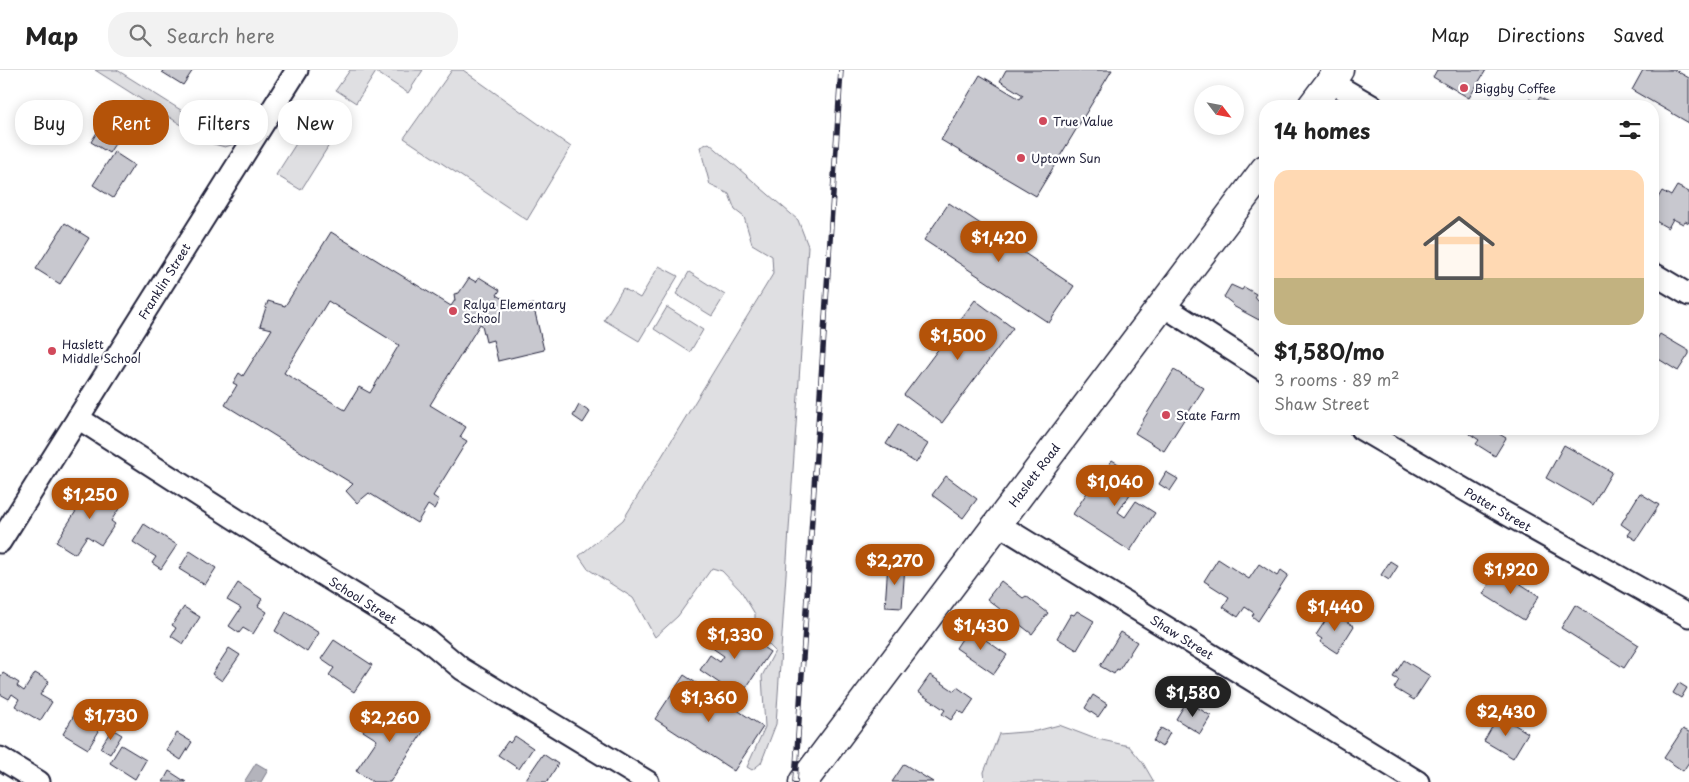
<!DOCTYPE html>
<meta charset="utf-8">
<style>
body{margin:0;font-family:"Playpen Sans",sans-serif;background:#f2f2f2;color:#222;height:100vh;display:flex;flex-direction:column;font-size:19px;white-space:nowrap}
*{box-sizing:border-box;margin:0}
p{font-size:16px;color:#767676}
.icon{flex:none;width:28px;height:28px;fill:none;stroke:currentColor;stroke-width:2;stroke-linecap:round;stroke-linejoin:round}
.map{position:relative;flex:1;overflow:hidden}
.panel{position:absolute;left:1259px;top:30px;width:400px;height:335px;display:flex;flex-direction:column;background:#fff;border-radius:20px;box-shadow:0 2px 12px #0003}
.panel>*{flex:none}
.banner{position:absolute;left:15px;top:30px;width:475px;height:45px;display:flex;gap:10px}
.needle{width:32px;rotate:122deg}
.fabs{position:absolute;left:1194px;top:15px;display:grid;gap:10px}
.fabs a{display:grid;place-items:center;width:50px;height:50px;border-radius:50%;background:#fff;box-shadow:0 2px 12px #0003;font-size:25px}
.price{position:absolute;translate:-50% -42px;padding:0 11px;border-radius:18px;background:#b45309;color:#fff;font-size:16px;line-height:32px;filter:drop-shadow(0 1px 2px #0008)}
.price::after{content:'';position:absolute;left:50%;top:30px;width:15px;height:11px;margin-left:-8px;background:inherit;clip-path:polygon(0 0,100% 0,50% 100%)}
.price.current{background:#222;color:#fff}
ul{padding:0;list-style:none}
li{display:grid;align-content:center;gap:10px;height:265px;padding:0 15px}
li+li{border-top:1px solid #e0e0e0}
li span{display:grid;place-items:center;height:155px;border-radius:15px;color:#555}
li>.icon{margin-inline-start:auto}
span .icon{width:90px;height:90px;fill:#fffc;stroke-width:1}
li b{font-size:21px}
h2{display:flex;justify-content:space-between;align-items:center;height:60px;padding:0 15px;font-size:21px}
.tag{padding:0 18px;border-radius:20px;background:#fff;box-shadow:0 2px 12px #0003;font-size:18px;line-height:45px}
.tag.current{background:#b45309;color:#fff}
header{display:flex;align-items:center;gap:30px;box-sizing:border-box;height:70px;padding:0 25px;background:#fff;border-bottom:1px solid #e0e0e0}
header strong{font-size:24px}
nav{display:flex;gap:28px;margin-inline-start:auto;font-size:18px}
.search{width:350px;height:45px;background:#f2f2f2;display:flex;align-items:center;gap:12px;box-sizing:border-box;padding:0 18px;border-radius:20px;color:#767676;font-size:19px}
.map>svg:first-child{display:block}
</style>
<header>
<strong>Map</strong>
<div class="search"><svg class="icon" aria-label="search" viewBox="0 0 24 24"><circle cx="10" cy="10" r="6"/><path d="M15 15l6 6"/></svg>Search here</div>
<nav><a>Map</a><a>Directions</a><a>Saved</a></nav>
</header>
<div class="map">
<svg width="1689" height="712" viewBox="0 0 1689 712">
<rect width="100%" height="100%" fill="#fff"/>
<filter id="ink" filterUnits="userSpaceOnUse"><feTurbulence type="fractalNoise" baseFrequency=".02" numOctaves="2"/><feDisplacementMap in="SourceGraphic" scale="10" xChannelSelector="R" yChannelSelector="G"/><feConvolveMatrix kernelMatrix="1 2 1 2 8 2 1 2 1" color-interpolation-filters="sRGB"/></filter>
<g filter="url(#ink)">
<g fill="#dfdfe2" stroke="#80808e">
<path d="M95 0H117L235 74 225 77 210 73Z"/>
<path d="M350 0H423L408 23 376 2 356 33 336 20Z"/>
<path d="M452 0H463L571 77 527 150 404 68Z"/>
<path d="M322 33 346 48 301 120 276 105Z"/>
<path d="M709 73 798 150 808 176 776 654 761 693 752 700 747 697 765 657 762 606 775 581 755 561V544L741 521 722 501 712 498 678 546 655 567 633 528 588 499 579 486 623 450 773 204 772 186 752 174 744 147 735 140 729 124 710 115 700 77Z"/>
<path d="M659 196 678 206 639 271 604 250 623 218 640 228Z"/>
<path d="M689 202 725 225 712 246 676 224Z"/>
<path d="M667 237 703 260 690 282 654 259Z"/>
<path d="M1059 655 1093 668 1129 676 1143 693 1154 712H985L984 702 999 664 1036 661Z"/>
</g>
<path fill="#b4b4bc" stroke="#7a7a88" d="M256 693 268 700 261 712H244Z"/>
<g fill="#c8c8cf" stroke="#22223b" fill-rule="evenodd">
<path d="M163 0H193L183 15 162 2Z"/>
<path d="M1006 0H1112L1036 126 941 70 980 5 1020 29 1023 25 1000 11Z"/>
<path d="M1437 0H1486L1469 28 1433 7Z"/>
<path d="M1643 0H1675L1689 8V53L1632 20Z"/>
<path d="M1540 27 1548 32 1546 36H1525L1529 29 1536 32Z"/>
<path d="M104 51 122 63 109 83 91 72Z"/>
<path d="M114 82 134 95 113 128 93 115Z"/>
<path d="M1677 116 1689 122V153L1685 151 1683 154 1673 149 1668 158 1652 149V138L1662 121 1671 126Z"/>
<path d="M949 133 1074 216 1049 253 924 170Z"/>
<path d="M65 153 89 168 60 214 36 199Z"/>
<path d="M331 162 451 236 455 230 454 224 459 223 469 208 476 212 479 207 500 220 497 225 510 233 512 239 533 234 544 280 498 291 493 270 486 272 482 255 480 254 430 335 466 357 460 367 467 371 433 426 439 430 434 439 428 435 417 453 369 423 357 433 346 421 353 414 225 335 237 315 233 313 239 303 243 306 272 259 260 256 268 231 285 236ZM328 231 399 275 370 323 359 317 345 340 284 303Z"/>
<path d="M1231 215 1242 220 1244 217 1256 224 1254 227 1263 233 1265 229V245L1263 244 1259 250 1233 236 1234 235 1224 227Z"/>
<path d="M975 230 1013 258 942 353 904 325Z"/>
<path d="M1660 264 1689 281V284L1678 301 1652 285V277Z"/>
<path d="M1174 300 1204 318 1164 381 1135 363Z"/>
<path d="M579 335 590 342 583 353 573 346Z"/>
<path d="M898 355 928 374 916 393 886 374Z"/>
<path d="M1469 359H1497L1496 362 1506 368 1495 386 1476 374 1479 370 1467 362Z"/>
<path d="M1564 375 1612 402 1593 435 1546 408Z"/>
<path d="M1112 390 1141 408 1118 442 1125 447 1136 431 1155 443 1130 481 1073 444 1094 412 1097 414Z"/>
<path d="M1166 402 1178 409 1170 421 1159 414Z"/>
<path d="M946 406 977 429 963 448 932 425Z"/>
<path d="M93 415 122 434 111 451 115 454 101 475 87 466 75 484 56 472Z"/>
<path d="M1640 423 1659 435 1636 470 1628 465 1631 461 1621 454Z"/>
<path d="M144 454 177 475 161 499 152 493 156 487 133 472Z"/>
<path d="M190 481 216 498 205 515 179 499Z"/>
<path d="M1218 489 1249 509 1259 494 1277 506 1281 500 1288 505 1258 551 1252 546 1254 543 1245 537 1238 547 1223 537 1229 527 1204 511Z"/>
<path d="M1390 491 1398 496 1389 510 1381 505Z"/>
<path d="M888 493 905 495 902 538 885 537Z"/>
<path d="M1498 499 1539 526 1524 550 1483 524Z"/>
<path d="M1001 511 1023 528 1026 526 1048 543 1032 564 987 529Z"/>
<path d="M238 513 262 529 258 536 267 542 253 564 243 558 239 563 229 556 241 538 227 530Z"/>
<path d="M1575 535 1639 575 1624 598 1561 558Z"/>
<path d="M184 537 200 547 183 574 171 566 176 558 172 555Z"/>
<path d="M1077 541 1094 551 1077 580 1057 568 1071 544 1074 545Z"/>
<path d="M286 542 319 563 307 582 275 561Z"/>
<path d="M1331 542 1354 556 1337 583 1320 572 1322 569 1316 565Z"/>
<path d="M731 555 770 582 740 627 700 600 710 585 720 592 724 586 705 573 712 563 721 570Z"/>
<path d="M969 558 1007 585 994 604 956 578Z"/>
<path d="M1121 562 1137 572 1119 600 1117 599 1114 604 1100 596Z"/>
<path d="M334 570 372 595 354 622 329 605 334 598 321 589Z"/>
<path d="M229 578 240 585 222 611 212 604Z"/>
<path d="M1404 590 1430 606 1414 630 1394 618 1399 610 1393 607Z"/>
<path d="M3 603 19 613 17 616 24 621 35 603 49 611 40 625 52 632 40 651 15 636 19 629 12 624 9 629 0 624V608Z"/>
<path d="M684 605 763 657 734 701 655 649Z"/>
<path d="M930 605 954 621 957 617 974 629 964 644 958 640 951 650 942 644 945 640 918 622Z"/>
<path d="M1679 613 1687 618 1681 628 1673 623Z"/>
<path d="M1093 625 1107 634 1098 647 1085 638Z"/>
<path d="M1187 631 1211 646 1200 664 1176 649Z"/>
<path d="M382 632 396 641 398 637 427 656 390 712H373L356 701 377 670 363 661Z"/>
<path d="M80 635 94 643 87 654 99 661 88 679 63 664Z"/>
<path d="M1499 645 1528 663 1513 688 1484 671Z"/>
<path d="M1161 658 1170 663 1162 677 1153 671Z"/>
<path d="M112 659 122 665 110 684 100 678Z"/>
<path d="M1683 659 1689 662V692L1683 701 1664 688Z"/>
<path d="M177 663 192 672 181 690 166 680Z"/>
<path d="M515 666 533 678 519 699 498 685 508 671 510 673Z"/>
<path d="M121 675 146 690 135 709 110 693Z"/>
<path d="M543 684 558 694 547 712H524Z"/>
<path d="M904 694 933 712H892Z"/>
<path d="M169 701 186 712H163Z"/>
</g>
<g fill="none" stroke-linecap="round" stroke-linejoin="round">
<g stroke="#22223b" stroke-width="25">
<g id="street">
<path d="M1331 12 1372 36"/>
<path d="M1652 203 1689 225"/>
<path d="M1162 235 1265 301"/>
<path d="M78 348 315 500 425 568 462 599 648 712"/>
<path d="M1361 359 1496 438 1689 546"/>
<path d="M998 454 1418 712"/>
<path d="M0 472 297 0"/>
<path d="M0 688 39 712"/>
</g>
</g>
<g stroke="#22223b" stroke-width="31">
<g id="secondary">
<path d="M1312 36 1339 0"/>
<path d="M803 712 1265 99"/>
</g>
</g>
<use href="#street" stroke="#fff" stroke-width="21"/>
<use href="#secondary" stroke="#fff" stroke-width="28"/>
<g stroke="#22223b" stroke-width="5.5">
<path id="rail" d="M795 712 841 0"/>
</g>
<use href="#rail" stroke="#fff" stroke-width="4" stroke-dasharray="11" stroke-linecap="butt"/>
</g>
</g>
<g fill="#d1495b" stroke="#fff" stroke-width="2">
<circle cx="1464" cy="18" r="5"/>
<circle cx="1043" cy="51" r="5"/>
<circle cx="1021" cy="88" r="5"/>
<circle cx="453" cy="241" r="5"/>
<circle cx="52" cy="281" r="5"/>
<circle cx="1166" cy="345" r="5"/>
</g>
<g text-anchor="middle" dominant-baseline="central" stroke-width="4.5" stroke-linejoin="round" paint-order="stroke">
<g font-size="12" fill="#22223b" stroke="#fff" text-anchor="start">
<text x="1474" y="18">Biggby Coffee</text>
<text x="1053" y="51">True Value</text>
<text x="1031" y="88">Uptown Sun</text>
<text x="463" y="234">Ralya Elementary<tspan x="463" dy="14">School</tspan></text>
<text x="62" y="274">Haslett<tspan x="62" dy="14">Middle School</tspan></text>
<text x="1176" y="345">State Farm</text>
</g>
<g font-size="12" fill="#22223b" stroke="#fff">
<text transform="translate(164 211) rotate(-58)">Franklin Street</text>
<text transform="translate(1034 405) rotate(-53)">Haslett Road</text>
<text transform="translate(1498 439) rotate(30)">Potter Street</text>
<text transform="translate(363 530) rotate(32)">School Street</text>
<text transform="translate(1182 567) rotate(32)">Shaw Street</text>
</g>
</g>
</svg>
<div class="fabs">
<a><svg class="needle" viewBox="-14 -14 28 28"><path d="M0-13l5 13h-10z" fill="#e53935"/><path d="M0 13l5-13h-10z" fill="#767676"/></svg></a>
</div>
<b class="price" style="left:999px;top:193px">$1,420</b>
<b class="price" style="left:958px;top:291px">$1,500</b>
<b class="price" style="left:1115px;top:437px">$1,040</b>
<b class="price" style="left:90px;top:450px">$1,250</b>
<b class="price" style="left:895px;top:516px">$2,270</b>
<b class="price" style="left:1511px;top:525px">$1,920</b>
<b class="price" style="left:1335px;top:562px">$1,440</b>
<b class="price" style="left:981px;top:581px">$1,430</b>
<b class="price" style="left:735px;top:590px">$1,330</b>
<b class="price current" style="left:1193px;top:648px">$1,580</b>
<b class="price" style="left:709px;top:653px">$1,360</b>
<b class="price" style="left:1506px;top:667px">$2,430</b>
<b class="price" style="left:111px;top:671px">$1,730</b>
<b class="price" style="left:390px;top:673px">$2,260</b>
<div class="banner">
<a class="tag">Buy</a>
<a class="tag current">Rent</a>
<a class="tag">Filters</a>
<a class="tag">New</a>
</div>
<section class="panel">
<h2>14 homes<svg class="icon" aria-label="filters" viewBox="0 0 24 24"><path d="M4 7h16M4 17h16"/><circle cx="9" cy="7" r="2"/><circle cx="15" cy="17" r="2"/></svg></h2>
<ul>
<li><span style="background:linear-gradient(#ffd9b3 70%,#c2b280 0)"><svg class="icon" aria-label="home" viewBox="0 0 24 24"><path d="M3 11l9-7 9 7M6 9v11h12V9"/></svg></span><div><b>$1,580/mo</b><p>3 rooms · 89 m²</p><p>Shaw Street</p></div></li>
</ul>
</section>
</div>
